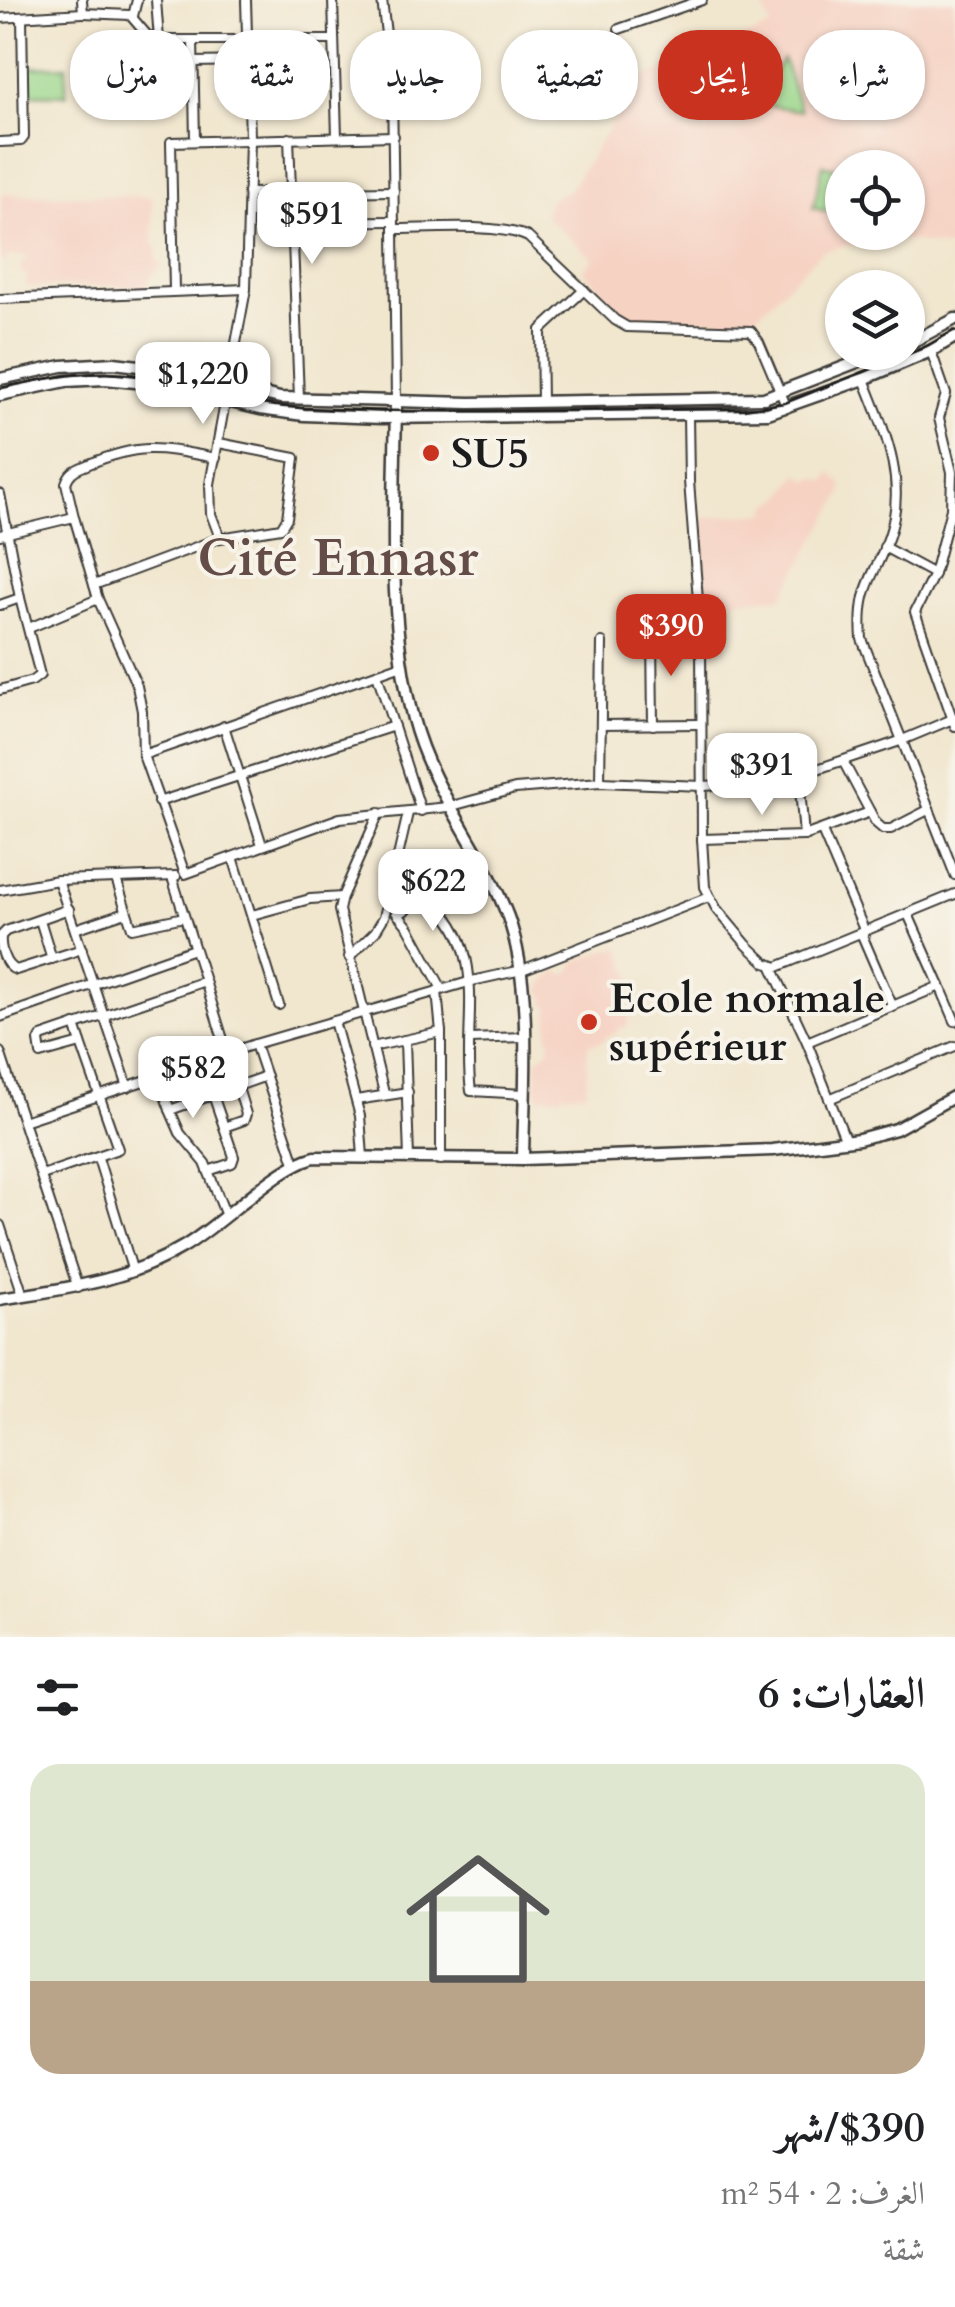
<!DOCTYPE html>
<html lang="ar">
<meta charset="utf-8">
<style>
body{margin:0;font-family:Cardo,Amiri,serif;background:#f2f2f2;color:#202124;direction:rtl;height:100vh;display:flex;flex-direction:column;font-size:38px;white-space:nowrap}
*{box-sizing:border-box;margin:0}
p{font-size:32px;color:#757577}
.icon{flex:none;width:55px;height:55px;fill:none;stroke:currentColor;stroke-width:2;stroke-linecap:round;stroke-linejoin:round}
.map{position:relative;height:1637px;overflow:hidden;direction:ltr}
.panel{display:flex;flex-direction:column;background:#fff;flex:1}
.panel>*{flex:none}
.banner{position:absolute;left:30px;top:30px;width:895px;height:90px;direction:rtl;display:flex;gap:20px}
.controls{position:absolute;left:825px;top:150px;display:grid;gap:20px}
.controls a{display:grid;place-items:center;width:100px;height:100px;border-radius:50%;background:#fff;box-shadow:0 2px 8px #0004;font-size:50px}
.price{position:absolute;translate:-50% -85px;padding:0 22px;border-radius:20px;background:#fff;color:#222;font-size:32px;line-height:65px;filter:drop-shadow(0 2px 5px #0008)}
.price::after{content:'';position:absolute;left:50%;top:60px;width:30px;height:22px;margin-left:-15px;background:inherit;clip-path:polygon(0 0,100% 0,50% 100%)}
.price.active{background:#c8321e;color:#fff}
ul{padding:0;list-style:none}
li{display:grid;align-content:center;gap:20px;height:530px;padding:0 30px}
li+li{border-top:2px solid #e0e0e0}
li span{display:grid;place-items:center;height:310px;border-radius:30px;color:#555}
li>.icon{margin-inline-start:auto}
span .icon{width:180px;height:180px;fill:#fffc;stroke-width:1}
li b{font-size:42px}
h2{display:flex;justify-content:space-between;align-items:center;height:120px;padding:0 30px;font-size:42px}
.chip{padding:0 35px;border-radius:40px;background:#fff;box-shadow:0 2px 8px #0004;font-size:35px;line-height:90px}
.chip.active{background:#c8321e;color:#fff}
.map>svg:first-child{display:block}
</style>
<div class="map">
<svg width="955" height="1637" viewBox="0 0 955 1637">
<rect width="100%" height="100%" fill="#f7f3e8"/>
<filter id="ink" filterUnits="userSpaceOnUse"><feTurbulence type="fractalNoise" baseFrequency=".01" numOctaves="2"/><feDisplacementMap in="SourceGraphic" scale="20" xChannelSelector="R" yChannelSelector="G"/><feConvolveMatrix kernelMatrix="1 2 1 2 8 2 1 2 1" color-interpolation-filters="sRGB"/></filter>
<filter id="wash" filterUnits="userSpaceOnUse"><feTurbulence type="fractalNoise" baseFrequency=".0048" numOctaves="4" result="noise"/><feDisplacementMap in="SourceGraphic" scale="40" xChannelSelector="R" yChannelSelector="G"/><feGaussianBlur stdDeviation="2.25" result="paint"/><feColorMatrix in="noise" values="0 0 0 0 0 0 0 0 0 0 0 0 0 0 0 0 0 1.4 0 .05"/><feComposite in="paint" operator="in"/></filter>
<g filter="url(#wash)">
<rect width="100%" height="100%" fill="#f1e6ce"/>
<g fill="#f6d2c3" fill-rule="evenodd">
<path d="M761 0H955V249L887 237 822 251 752 320H629L583 270 594 259 545 216 550 199 569 190 630 95 626 84 771 27ZM842 168H908V232H842Z"/>
<path d="M0 194 152 197 153 245 157 248V261L162 263 159 270 156 271 145 286 26 287 27 274H21L22 261H26V256H7L6 261H0Z"/>
<path d="M831 472 843 486 841 496 782 597 720 601 702 589 703 517 768 513V507L785 494 798 474 811 482 814 478 826 481Z"/>
<path d="M620 947 633 982 626 985 631 1012 626 1028 621 1027 613 1036 610 1034 601 1042 588 1045 586 1092 565 1094 563 1089 562 1096H538V1089L535 1088V1079L538 1078 535 1062 549 1049 551 1042 548 1035 549 1006 544 1004 546 999 539 990 548 977 550 978 557 970 564 975 573 970 574 963 611 948 613 950Z"/>
</g>
<g fill="#9ad68a" stroke="#5b7953" stroke-width="2.5">
<path d="M783 59 801 111 766 105 762 89Z"/>
<path d="M66 66V95L27 94V67Z"/>
<path d="M823 165 842 170 837 214 813 208Z"/>
</g>
</g>
<g filter="url(#ink)">
<g fill="none" stroke-linecap="round" stroke-linejoin="round">
<g stroke="#3c3a37" stroke-width="12">
<g id="minor">
<path d="M82 0 83 13 130 15 147 35 159 40"/>
<path d="M156 0 159 40H334"/>
<path d="M333 0 337 137"/>
<path d="M382 0 392 85 394 229"/>
<path d="M133 16 137 0"/>
<path d="M0 18 83 13"/>
<path d="M619 29 702 0"/>
<path d="M193 40 195 140"/>
<path d="M194 62 248 61"/>
<path d="M289 138 299 398"/>
<path d="M0 142 21 141 24 137 22 18"/>
<path d="M248 193 394 191"/>
<path d="M292 222 394 221"/>
<path d="M174 290 171 142 394 136"/>
<path d="M0 299 246 289"/>
<path d="M931 351 946 394 939 418 952 472 951 509 934 574"/>
<path d="M864 379C884 430 908 481 889 536 873 581 858 586 862 639L955 875"/>
<path d="M396 400 394 229C428 229 499 223 528 237L615 320 627 327 751 331 759 342 787 408"/>
<path d="M542 402 541 330 584 290"/>
<path d="M688 415 689 481 701 640 702 839 705 887 716 908 747 945 766 963 777 967 955 894"/>
<path d="M0 494 20 598 0 605"/>
<path d="M74 517 66 483C70 470 78 469 89 464 144 442 160 448 216 458"/>
<path d="M0 535 74 517 98 599 29 628"/>
<path d="M220 538 211 514 210 484 246 289 250 139 246 0"/>
<path d="M884 547 934 574 915 612 955 726"/>
<path d="M94 585 220 538 281 528 287 518 295 458 219 443"/>
<path d="M98 599 137 686 142 711 143 755"/>
<path d="M652 634 653 725"/>
<path d="M402 665 143 755 185 874 340 818 448 807 515 789 600 782 702 786 779 782 900 741 955 718"/>
<path d="M377 674 421 811"/>
<path d="M0 690 32 681 40 675 20 598"/>
<path d="M601 725 700 724"/>
<path d="M224 726 262 845"/>
<path d="M843 761 876 823 883 829H891L928 810"/>
<path d="M600 782 602 642"/>
<path d="M158 802 394 726"/>
<path d="M379 813 342 897 339 910 384 1093"/>
<path d="M822 831 865 932"/>
<path d="M804 836 870 812"/>
<path d="M702 839 804 836 799 777"/>
<path d="M233 857 279 1005"/>
<path d="M116 879 132 928 184 917"/>
<path d="M58 880 128 1087"/>
<path d="M0 890 58 880 176 876"/>
<path d="M69 909 6 931 1 936C0 947 4 966 16 970L82 949"/>
<path d="M396 912 409 928 442 989"/>
<path d="M252 915 310 899 342 897"/>
<path d="M398 915 420 900 429 898C492 949 461 1025 471 1091L524 1094"/>
<path d="M40 920 52 959"/>
<path d="M75 929 126 912"/>
<path d="M861 933 893 1007"/>
<path d="M349 957 375 932 384 917 408 813"/>
<path d="M772 967 807 1042 846 1141"/>
<path d="M205 981 246 1114 244 1120 224 1127 234 1157 232 1163 208 1171"/>
<path d="M940 986 955 1021"/>
<path d="M437 991 441 1032V1160"/>
<path d="M0 1017 194 949"/>
<path d="M334 1021 360 1116 363 1157"/>
<path d="M75 1025 81 1043 41 1054 39 1041 41 1037 205 981 172 877"/>
<path d="M471 1039 523 1037"/>
<path d="M405 1040 409 1159"/>
<path d="M807 1042 940 986 908 914"/>
<path d="M255 1044 295 1163"/>
<path d="M372 1047 441 1032"/>
<path d="M0 1052 78 1288"/>
<path d="M158 1076 170 1110 266 1076"/>
<path d="M213 1095 224 1127"/>
<path d="M829 1099 955 1046"/>
<path d="M356 1100 408 1092"/>
<path d="M170 1110 180 1133 205 1163 226 1216"/>
<path d="M23 1121 255 1044 472 981 522 970 709 897"/>
<path d="M98 1158 133 1272"/>
<path d="M42 1175 118 1149 81 1043"/>
<path d="M0 1225 23 1295"/>
</g>
</g>
<g stroke="#3c3a37" stroke-width="15">
<g id="tertiary">
<path d="M908 344 955 319"/>
<path d="M0 379 62 366 114 363 156 368 280 398 470 403 764 398 883 352"/>
<path d="M0 395 66 381 105 379 155 384 260 409 304 415 382 418 768 413 864 379 931 351 955 337"/>
<path d="M396 400C395 505 386 617 413 719 432 792 482 848 508 917 533 985 524 1087 523 1159"/>
<path d="M0 1299C67 1288 123 1283 183 1247 221 1225 277 1166 315 1157L523 1159 773 1150 859 1139 896 1129 955 1096"/>
</g>
</g>
<use href="#minor" stroke="#fff" stroke-width="8"/>
<use href="#tertiary" stroke="#fff" stroke-width="10"/>
<path stroke="#1c1c1c" stroke-width="2.5" d="M0 388C48 378 94 368 144 376 191 383 237 404 285 407 438 415 591 410 744 409L785 403 921 349 955 330"/>
</g>
</g>
<g fill="#c8321e" stroke="#f7f3e8" stroke-width="4">
<circle cx="431" cy="453" r="10"/>
<circle cx="589" cy="1022" r="10"/>
</g>
<g text-anchor="middle" dominant-baseline="central" stroke-width="8" stroke-linejoin="round" paint-order="stroke">
<g font-size="42" font-weight="bold" fill="#1c1c1c" stroke="#f7f3e8" text-anchor="start">
<text x="451" y="453">SU5</text>
<text x="609" y="998">Ecole normale<tspan x="609" dy="48">supérieur</tspan></text>
</g>
<g font-size="52" font-weight="bold" fill="#644d48" stroke="#f7f3e8">
<text x="338" y="559">Cité Ennasr</text>
</g>
</g>
</svg>
<div class="controls">
<a><svg class="icon" aria-label="locate" viewBox="0 0 24 24"><circle cx="12" cy="12" r="6"/><path d="M12 2v4M12 18v4M2 12h4M18 12h4"/></svg></a>
<a><svg class="icon" aria-label="layers" viewBox="0 0 24 24"><path d="M12 4l9 5-9 5-9-5zM3 14l9 5 9-5"/></svg></a>
</div>
<b class="price" style="left:312px;top:267px">$591</b>
<b class="price" style="left:203px;top:427px">$1,220</b>
<b class="price active" style="left:671px;top:679px">$390</b>
<b class="price" style="left:762px;top:818px">$391</b>
<b class="price" style="left:433px;top:934px">$622</b>
<b class="price" style="left:193px;top:1121px">$582</b>
<div class="banner">
<a class="chip">شراء</a>
<a class="chip active">إيجار</a>
<a class="chip">تصفية</a>
<a class="chip">جديد</a>
<a class="chip">شقة</a>
<a class="chip">منزل</a>
</div>
</div>
<section class="panel">
<h2>العقارات: 6<svg class="icon" aria-label="filters" viewBox="0 0 24 24"><path d="M4 7h16M4 17h16"/><circle cx="9" cy="7" r="2"/><circle cx="15" cy="17" r="2"/></svg></h2>
<ul>
<li><span style="background:linear-gradient(#dfe7d0 70%,#b9a48a 0)"><svg class="icon" aria-label="home" viewBox="0 0 24 24"><path d="M3 11l9-7 9 7M6 9v11h12V9"/></svg></span><div><b>$390/شهر</b><p>الغرف: 2 · 54 m²</p><p>شقة</p></div></li>
</ul>
</section>
